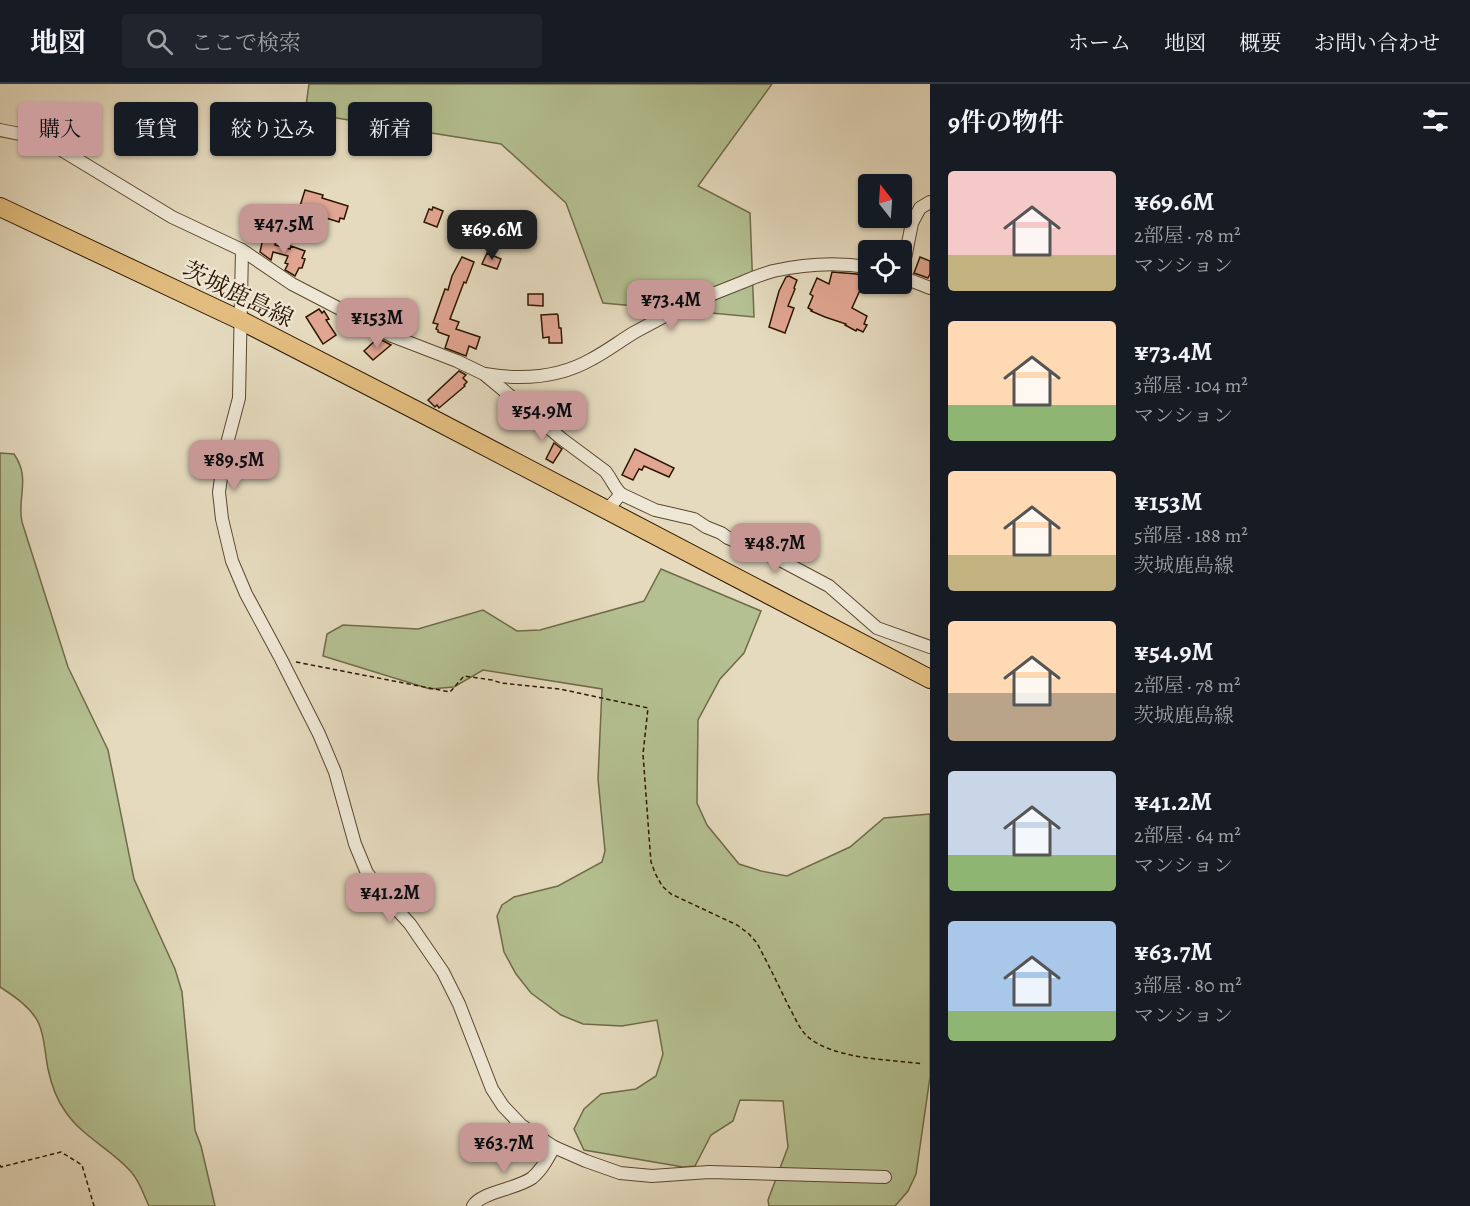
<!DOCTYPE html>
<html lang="ja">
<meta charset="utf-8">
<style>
body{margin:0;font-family:Alegreya,"Noto Serif JP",serif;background:#20242c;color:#f1f3f6;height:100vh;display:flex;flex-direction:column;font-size:22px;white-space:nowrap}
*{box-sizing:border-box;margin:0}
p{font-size:20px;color:#9ea1a6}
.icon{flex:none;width:33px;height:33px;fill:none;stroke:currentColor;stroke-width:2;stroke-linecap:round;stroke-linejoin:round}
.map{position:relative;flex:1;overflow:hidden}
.details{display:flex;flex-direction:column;background:#171b24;width:540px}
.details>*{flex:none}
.hud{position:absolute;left:18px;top:18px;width:570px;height:54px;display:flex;gap:12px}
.needle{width:39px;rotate:343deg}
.controls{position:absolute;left:858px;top:90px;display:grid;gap:12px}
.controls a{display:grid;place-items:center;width:54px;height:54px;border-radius:6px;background:#171b24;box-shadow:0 2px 4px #0004;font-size:30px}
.price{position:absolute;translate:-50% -51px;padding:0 14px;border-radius:12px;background:#c59692;color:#111;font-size:20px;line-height:39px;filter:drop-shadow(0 2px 3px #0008)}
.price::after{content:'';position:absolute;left:50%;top:36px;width:18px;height:14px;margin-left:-9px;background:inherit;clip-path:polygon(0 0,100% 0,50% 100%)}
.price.current{background:#222;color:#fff}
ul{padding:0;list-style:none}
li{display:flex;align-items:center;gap:18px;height:150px;padding:0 18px}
li span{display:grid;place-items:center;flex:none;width:168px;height:120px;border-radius:6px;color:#555}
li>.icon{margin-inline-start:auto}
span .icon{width:72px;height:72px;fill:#fffc;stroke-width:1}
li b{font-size:26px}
h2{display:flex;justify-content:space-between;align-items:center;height:72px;padding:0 18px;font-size:26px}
.chip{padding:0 21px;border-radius:6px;background:#171b24;box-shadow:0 2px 4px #0004;font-size:21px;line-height:54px}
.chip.current{background:#c59692;color:#111}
header{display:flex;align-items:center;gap:36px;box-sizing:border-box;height:84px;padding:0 30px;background:#171b24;border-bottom:2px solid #363941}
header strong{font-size:28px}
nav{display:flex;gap:33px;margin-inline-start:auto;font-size:21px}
.search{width:420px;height:54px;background:#20242c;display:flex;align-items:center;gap:15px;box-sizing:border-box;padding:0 21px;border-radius:6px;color:#9ea1a6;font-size:22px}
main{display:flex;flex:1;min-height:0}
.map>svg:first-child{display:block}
</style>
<header>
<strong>地図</strong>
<div class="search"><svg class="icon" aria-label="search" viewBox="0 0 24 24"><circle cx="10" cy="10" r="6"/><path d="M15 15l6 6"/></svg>ここで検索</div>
<nav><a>ホーム</a><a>地図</a><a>概要</a><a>お問い合わせ</a></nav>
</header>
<main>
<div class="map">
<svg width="930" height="1122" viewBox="0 0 930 1122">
<rect width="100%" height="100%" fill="#e5dabe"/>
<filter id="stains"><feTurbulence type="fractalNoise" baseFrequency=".00333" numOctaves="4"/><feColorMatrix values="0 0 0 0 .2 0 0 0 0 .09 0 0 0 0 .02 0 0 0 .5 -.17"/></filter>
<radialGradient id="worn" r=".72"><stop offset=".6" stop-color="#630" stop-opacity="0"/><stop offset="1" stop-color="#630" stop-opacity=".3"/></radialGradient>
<g fill="#b4c091" stroke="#706b48" stroke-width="1.5">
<path d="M309 0H772L698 102 750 129 754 233 603 219 566 119 501 60 305 29Z"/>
<path d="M0 369 14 370C18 376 21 382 22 389 25 405 18 420 22 438L68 583 108 666 134 795 175 885 182 908 195 1046 201 1062 215 1122H149C144 1112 140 1098 132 1089 113 1066 82 1053 65 1027 57 1016 51 999 48 985 45 971 45 954 39 940 32 924 14 912 0 903Z"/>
<path d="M661 485 761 527 744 569 720 595 698 636 697 719 707 741 739 780 761 787 787 792 850 763 884 734 930 730V993L916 1090 908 1107 895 1122H769L768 1116 788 1063 783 1017 740 1016 733 1037 711 1051 695 1082 683 1083 584 1066 574 1045 584 1025 601 1010 636 1005 656 992 663 970 657 936 622 942 583 940 561 931 531 909 516 890 504 868 497 832 502 821 514 813 558 802 602 778 605 767 598 695 602 605 483 586 454 603 430 605 323 572 327 550 343 541 418 545 483 526 517 547 540 546 644 517Z"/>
</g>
<g fill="#e1a692" stroke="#2d1600" stroke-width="1.5">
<path d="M44 22 71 30 68 42 40 34Z"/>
<path d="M266 33 282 39 279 52H277L261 47 262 44 257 43 260 34 265 36Z"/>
<path d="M305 106 323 111 322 114 348 122 344 135 340 134 339 138 316 131 317 127 300 122Z"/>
<path d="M433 123 443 127 437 143 424 138 429 125 432 126Z"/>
<path d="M263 154 276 157 275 161 290 165 291 162 305 167 302 174 305 175 302 184H299L295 192 285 186 288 180 285 179 288 172 273 168 271 176 260 168Z"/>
<path d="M487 169 501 175 497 185 482 180Z"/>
<path d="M462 173 474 178 466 199 464 198 450 235 459 238 456 245 480 253 476 265 469 262 466 272 445 264 449 252 438 248V246L436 245 438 240 433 239 445 205 448 206 452 192Z"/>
<path d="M920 173 930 177V190L928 194 914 189Z"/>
<path d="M832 188 857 190 868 197V200H888L884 209 868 202V208L861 204 852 224 867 232 864 240 867 241 863 248 857 245 856 247 845 241 846 240 825 233 811 227 812 226 808 224 813 212 810 210 817 194 829 200Z"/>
<path d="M789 192 797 196 794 204 795 205 788 222 794 224 785 249 769 243 779 207 786 193Z"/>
<path d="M528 210H543V222L528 221Z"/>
<path d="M319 225 322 229 324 227 329 235 326 236 336 251 323 260 306 233Z"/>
<path d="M557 230 558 231 559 244H561L562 259H549V253L543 254 541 231Z"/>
<path d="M378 254 391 261 373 276 364 267Z"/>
<path d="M459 287 466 291 463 294 467 298 464 301 465 302 439 324 437 321 435 323 428 316Z"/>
<path d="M554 359 562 365 553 379 546 375Z"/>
<path d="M635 365 674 384 669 393 644 382 642 386 639 385 633 396 622 391Z"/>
</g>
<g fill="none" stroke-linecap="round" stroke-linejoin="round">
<g stroke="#5b4730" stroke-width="14">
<g id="minor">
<path d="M0 46 30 52 50 59 172 133 242 166 292 200 392 252 457 277 484 290 562 355 605 387C611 394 614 403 621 410L607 426"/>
<path d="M242 166 239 314 225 367 219 408 222 435 232 477 246 510 281 575 319 650 335 688 355 760 367 789 391 819 410 840 443 888 459 920 492 1005 503 1022 521 1041 554 1063 586 1077 620 1089 652 1092 709 1088 885 1093"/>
<path d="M902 190 912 139 920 124 930 118"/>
<path d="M902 193 930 204"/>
<path d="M485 290C521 296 559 294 592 275 607 267 620 257 635 248 669 229 706 212 743 198 752 194 763 190 773 187 804 180 837 178 868 183"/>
<path d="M621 410 655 426 694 435 706 443 721 449 728 454 782 477 829 502 877 544 930 563"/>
<path d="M473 1122C481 1108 517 1105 532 1094 542 1086 548 1074 554 1063"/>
</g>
</g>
<g stroke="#2d1600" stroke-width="20">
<path id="primary" d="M0 123 240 236 431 334 930 595"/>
</g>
<g stroke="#2d1600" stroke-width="1.5" stroke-dasharray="4.5 3" stroke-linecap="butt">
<path d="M296 578 450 608 464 592 492 596 501 599 560 605 648 624 643 670 649 752 651 778 655 789 662 802 671 810 737 841 749 850 757 859C768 880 778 900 788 921 794 931 799 945 807 952 834 976 889 975 923 980"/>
<path d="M0 1081 1 1083 61 1068 82 1081 94 1122"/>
</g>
<use href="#minor" stroke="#eee7d5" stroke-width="12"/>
<use href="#primary" stroke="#e2bd7f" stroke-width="18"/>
</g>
<g text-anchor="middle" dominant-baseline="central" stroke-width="4.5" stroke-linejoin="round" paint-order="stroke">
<g font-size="24" fill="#2d1600" stroke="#eee7d5">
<text transform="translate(238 210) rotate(26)">茨城鹿島線</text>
</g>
</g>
<rect width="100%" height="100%" filter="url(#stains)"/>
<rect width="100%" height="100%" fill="url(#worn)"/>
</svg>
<div class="controls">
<a><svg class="needle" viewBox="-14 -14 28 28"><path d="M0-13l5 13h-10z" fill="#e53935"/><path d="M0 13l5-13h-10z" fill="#9ea1a6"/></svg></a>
<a><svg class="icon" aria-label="locate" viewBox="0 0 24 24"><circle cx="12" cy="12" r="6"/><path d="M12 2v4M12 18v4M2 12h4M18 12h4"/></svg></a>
</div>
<b class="price" style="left:284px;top:171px">¥47.5M</b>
<b class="price current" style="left:492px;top:177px">¥69.6M</b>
<b class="price" style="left:671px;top:247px">¥73.4M</b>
<b class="price" style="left:377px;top:265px">¥153M</b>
<b class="price" style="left:542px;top:358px">¥54.9M</b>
<b class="price" style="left:234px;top:407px">¥89.5M</b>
<b class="price" style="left:775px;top:490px">¥48.7M</b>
<b class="price" style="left:390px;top:840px">¥41.2M</b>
<b class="price" style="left:504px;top:1090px">¥63.7M</b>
<div class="hud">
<a class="chip current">購入</a>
<a class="chip">賃貸</a>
<a class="chip">絞り込み</a>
<a class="chip">新着</a>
</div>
</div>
<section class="details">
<h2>9件の物件<svg class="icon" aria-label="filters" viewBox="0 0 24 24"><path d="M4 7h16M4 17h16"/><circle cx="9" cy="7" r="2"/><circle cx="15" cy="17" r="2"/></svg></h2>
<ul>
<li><span style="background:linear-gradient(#f6c9c9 70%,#c2b280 0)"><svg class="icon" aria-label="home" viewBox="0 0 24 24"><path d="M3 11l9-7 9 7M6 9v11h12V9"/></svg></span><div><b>¥69.6M</b><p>2部屋 · 78 m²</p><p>マンション</p></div></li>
<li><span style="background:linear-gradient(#ffd9b3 70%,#8fb573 0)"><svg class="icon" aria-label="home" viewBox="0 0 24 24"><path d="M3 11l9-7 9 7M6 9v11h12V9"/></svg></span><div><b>¥73.4M</b><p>3部屋 · 104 m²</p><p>マンション</p></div></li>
<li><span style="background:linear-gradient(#ffd9b3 70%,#c2b280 0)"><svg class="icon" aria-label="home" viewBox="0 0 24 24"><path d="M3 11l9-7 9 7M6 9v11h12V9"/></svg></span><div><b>¥153M</b><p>5部屋 · 188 m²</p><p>茨城鹿島線</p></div></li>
<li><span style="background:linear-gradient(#ffd9b3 60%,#b9a48a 0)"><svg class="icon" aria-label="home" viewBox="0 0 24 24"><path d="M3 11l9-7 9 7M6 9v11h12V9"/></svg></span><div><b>¥54.9M</b><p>2部屋 · 78 m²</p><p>茨城鹿島線</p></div></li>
<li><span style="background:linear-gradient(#c9d6e8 70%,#8fb573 0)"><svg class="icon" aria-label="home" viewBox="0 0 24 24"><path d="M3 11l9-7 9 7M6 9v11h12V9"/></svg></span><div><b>¥41.2M</b><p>2部屋 · 64 m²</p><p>マンション</p></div></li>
<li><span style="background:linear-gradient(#a9c7e8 75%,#8fb573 0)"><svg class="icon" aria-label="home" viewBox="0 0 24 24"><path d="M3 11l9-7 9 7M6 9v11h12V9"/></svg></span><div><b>¥63.7M</b><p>3部屋 · 80 m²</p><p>マンション</p></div></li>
</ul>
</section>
</main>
